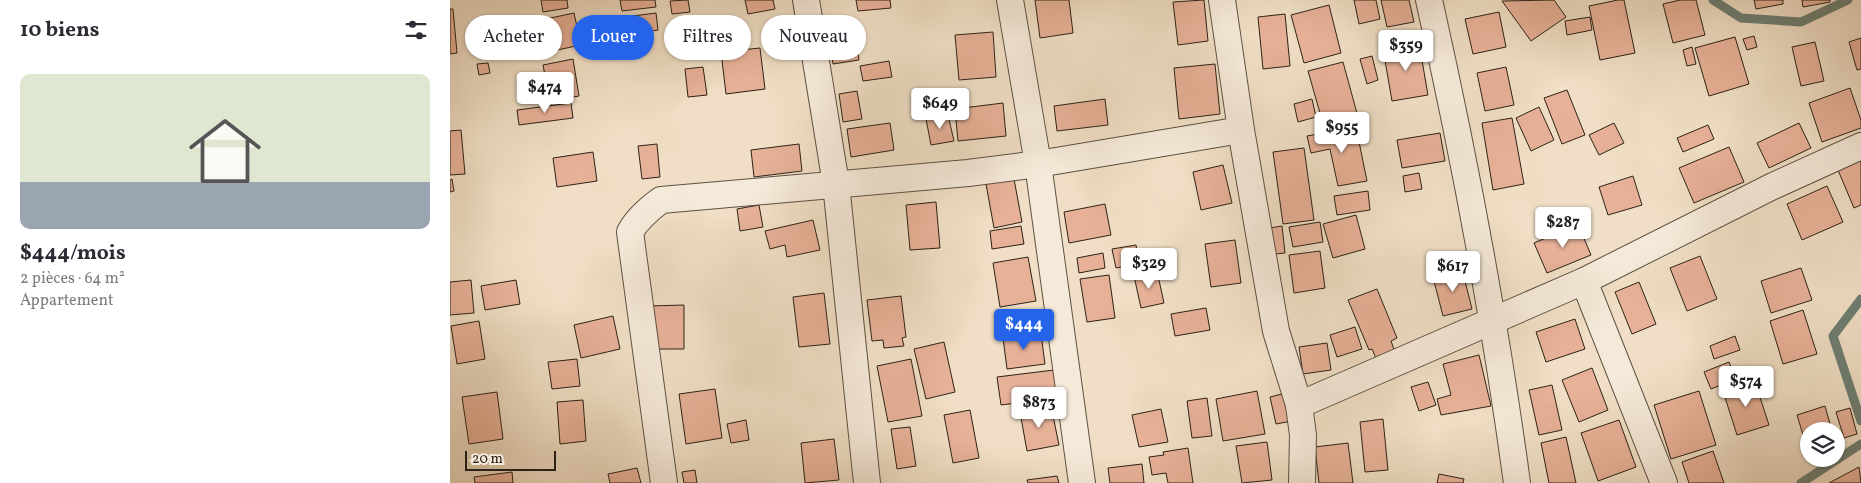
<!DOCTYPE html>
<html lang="fr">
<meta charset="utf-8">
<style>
body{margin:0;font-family:Vollkorn,serif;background:#f2f2f3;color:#2b2b33;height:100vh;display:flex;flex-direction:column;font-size:19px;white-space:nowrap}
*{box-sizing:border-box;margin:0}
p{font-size:16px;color:#7c7c81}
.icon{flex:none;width:28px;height:28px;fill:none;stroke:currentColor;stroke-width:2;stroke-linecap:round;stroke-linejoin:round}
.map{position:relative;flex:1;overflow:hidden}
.drawer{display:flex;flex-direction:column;background:#fff;width:450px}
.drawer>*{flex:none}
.banner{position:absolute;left:15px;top:15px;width:475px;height:45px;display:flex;gap:10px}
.controls{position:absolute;left:1350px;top:422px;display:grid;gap:10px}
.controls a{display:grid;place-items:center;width:45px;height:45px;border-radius:50%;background:#fff;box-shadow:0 1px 4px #0004;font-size:25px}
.scale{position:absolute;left:15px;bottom:12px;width:91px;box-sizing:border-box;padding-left:5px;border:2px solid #2c2216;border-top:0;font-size:14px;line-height:18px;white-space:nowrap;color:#2c2216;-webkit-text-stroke:4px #f5eada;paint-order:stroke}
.price{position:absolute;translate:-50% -42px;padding:0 11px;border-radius:5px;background:#fff;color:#222;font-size:16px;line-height:32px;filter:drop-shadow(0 1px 2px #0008)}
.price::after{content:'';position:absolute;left:50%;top:30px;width:15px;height:11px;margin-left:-8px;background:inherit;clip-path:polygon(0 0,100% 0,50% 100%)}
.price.selected{background:#2563eb;color:#fff}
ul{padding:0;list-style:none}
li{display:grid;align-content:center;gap:10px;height:265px;padding:0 20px}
li span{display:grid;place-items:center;height:155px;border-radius:10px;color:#555}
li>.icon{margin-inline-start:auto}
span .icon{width:90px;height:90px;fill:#fffc;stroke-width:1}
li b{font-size:21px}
h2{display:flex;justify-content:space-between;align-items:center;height:60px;padding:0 20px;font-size:21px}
.tag{padding:0 18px;border-radius:22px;background:#fff;box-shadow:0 1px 4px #0004;font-size:18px;line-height:45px}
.tag.selected{background:#2563eb;color:#fff}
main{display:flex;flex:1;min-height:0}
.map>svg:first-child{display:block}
</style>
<main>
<section class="drawer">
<h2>10 biens<svg class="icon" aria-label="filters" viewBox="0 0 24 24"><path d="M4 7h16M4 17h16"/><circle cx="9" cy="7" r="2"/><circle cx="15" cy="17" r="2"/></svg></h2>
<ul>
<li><span style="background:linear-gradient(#dfe7d0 70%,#9aa5b1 0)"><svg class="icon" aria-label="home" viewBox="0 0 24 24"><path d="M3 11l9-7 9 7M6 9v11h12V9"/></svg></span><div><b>$444/mois</b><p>2 pièces · 64 m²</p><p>Appartement</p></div></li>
</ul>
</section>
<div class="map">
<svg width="1411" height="483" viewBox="0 0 1411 483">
<rect width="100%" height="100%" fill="#f0dfc6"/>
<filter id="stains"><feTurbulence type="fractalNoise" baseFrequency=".004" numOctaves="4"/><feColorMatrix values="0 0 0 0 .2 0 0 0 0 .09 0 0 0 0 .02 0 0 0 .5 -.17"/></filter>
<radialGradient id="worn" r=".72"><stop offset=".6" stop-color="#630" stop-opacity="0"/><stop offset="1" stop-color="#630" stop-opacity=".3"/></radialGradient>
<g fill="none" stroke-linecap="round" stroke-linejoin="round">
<g stroke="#6e7f74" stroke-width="9">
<path d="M1263 0 1291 18 1351 22 1398 0"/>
<path d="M1411 299 1383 336 1411 421"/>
<path d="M1351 483 1411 444"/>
</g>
</g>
<g fill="#e7b198" stroke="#2c2216">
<path d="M91 0H117L118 8 93 12Z"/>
<path d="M170 0H205L206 7 172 11Z"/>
<path d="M238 0 240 12 222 14 220 1Z"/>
<path d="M295 0H323L325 9 298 14Z"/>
<path d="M406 0H440L441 8 408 11Z"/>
<path d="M585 0H619L623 33 590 38Z"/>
<path d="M754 0 758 41 728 45 723 2Z"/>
<path d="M904 0H926L930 19 909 24Z"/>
<path d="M931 0H959L964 22 937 27Z"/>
<path d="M1104 0 1116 17 1081 41 1052 1Z"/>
<path d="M1168 0H1174L1185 53 1150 60 1139 6Z"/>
<path d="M1230 0H1246L1255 35 1223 43 1213 4Z"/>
<path d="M1304 0H1333V4L1306 9Z"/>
<path d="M1352 0H1380V2L1353 7Z"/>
<path d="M879 5 891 53 854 63 841 15Z"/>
<path d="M0 9H3L7 53 0 54Z"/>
<path d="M1049 12 1056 47 1023 54 1015 19Z"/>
<path d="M124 13 131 45 83 55 77 23Z"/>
<path d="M206 13 208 30 176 35 174 17Z"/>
<path d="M835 14 840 66 813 69 808 17Z"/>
<path d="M1140 17 1142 30 1117 35 1115 21Z"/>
<path d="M404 25 409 60 383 64 378 29Z"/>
<path d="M543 32 546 77 509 80 505 35Z"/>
<path d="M1304 36 1307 47 1297 50 1293 39Z"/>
<path d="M1285 37 1299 84 1259 96 1245 48Z"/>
<path d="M1411 38V69L1407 70 1399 42Z"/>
<path d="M1365 42 1374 81 1351 86 1342 47Z"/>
<path d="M969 43 978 95 942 101 933 49Z"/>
<path d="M1242 47 1246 64 1237 66 1233 50Z"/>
<path d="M310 48 315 89 276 94 271 52Z"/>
<path d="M922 56 928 80 917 84 910 59Z"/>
<path d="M123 59 129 96 100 101 93 65Z"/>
<path d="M439 61 442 77 413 81 410 66Z"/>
<path d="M893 62 908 117 874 127 858 71Z"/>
<path d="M38 63 40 73 29 75 27 64Z"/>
<path d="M765 64 770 114 729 119 724 68Z"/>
<path d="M253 67 257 95 238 97 235 69Z"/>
<path d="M1056 67 1064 105 1035 111 1027 73Z"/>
<path d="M1400 88 1411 120V128L1372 142 1359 103Z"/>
<path d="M1117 90 1135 135 1112 144 1094 98Z"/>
<path d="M407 91 412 119 393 122 389 94Z"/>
<path d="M655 99 658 125 607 131 604 106Z"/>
<path d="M862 99 866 117 848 122 844 104Z"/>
<path d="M121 103 123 118 69 125 67 110Z"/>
<path d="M553 103 556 136 508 141 505 109Z"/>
<path d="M1089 107 1104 140 1081 151 1066 118Z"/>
<path d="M498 115 504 141 481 145 476 119Z"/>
<path d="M1062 118 1074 184 1043 190 1032 123Z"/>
<path d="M440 123 444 150 401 157 397 129Z"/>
<path d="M1164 123 1174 143 1149 155 1139 135Z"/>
<path d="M1349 123 1361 148 1319 168 1307 143Z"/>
<path d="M1258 125 1264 139 1233 152 1227 138Z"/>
<path d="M906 127 917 181 888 186 880 149 861 153 857 136Z"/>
<path d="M11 130 15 174 0 175V131Z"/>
<path d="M990 133 995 161 952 168 947 140Z"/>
<path d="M207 144 210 177 192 179 188 146Z"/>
<path d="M349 144 352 171 304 177 301 150Z"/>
<path d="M1279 147 1294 182 1244 203 1229 168Z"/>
<path d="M854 148 864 220 833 224 823 152Z"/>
<path d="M143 152 147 181 107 187 103 158Z"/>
<path d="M1411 160V205L1404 208 1388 170Z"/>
<path d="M773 165 782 203 751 210 743 172Z"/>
<path d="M969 173 972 189 955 192 953 176Z"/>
<path d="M1183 176 1192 205 1158 215 1149 187Z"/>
<path d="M2 179 4 191 0 192V180Z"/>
<path d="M564 179 572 222 544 228 536 184Z"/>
<path d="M1377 186 1393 222 1352 240 1337 204Z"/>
<path d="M918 191 920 210 887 215 884 196Z"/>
<path d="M486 202 490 248 460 250 456 205Z"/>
<path d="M655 204 661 235 619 243 614 212Z"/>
<path d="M309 205 313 227 290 231 287 209Z"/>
<path d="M906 215 915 249 883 258 873 224Z"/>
<path d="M363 220 370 250 337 257 335 245 320 249 315 231Z"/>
<path d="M870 222 873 242 843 247 839 227Z"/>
<path d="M1128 224 1141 255 1097 273 1084 243Z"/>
<path d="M571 226 574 244 542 249 540 231Z"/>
<path d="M832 226 835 253 817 255 813 229Z"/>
<path d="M785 240 791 283 761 287 755 244Z"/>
<path d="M686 245 689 264 666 268 662 249Z"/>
<path d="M870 251 875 288 844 293 839 255Z"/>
<path d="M653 253 655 268 629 273 627 258Z"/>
<path d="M1250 256 1267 299 1237 311 1220 268Z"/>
<path d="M578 257 586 301 550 307 543 263Z"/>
<path d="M1351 268 1362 300 1321 313 1311 281Z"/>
<path d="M1012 269 1022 309 993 316 983 277Z"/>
<path d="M707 271 714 303 691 308 684 276Z"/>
<path d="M659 275 665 318 637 322 630 279Z"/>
<path d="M21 280 24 313 0 315V282Z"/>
<path d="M66 280 70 304 35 310 31 286Z"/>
<path d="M1189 282 1206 324 1182 334 1165 292Z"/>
<path d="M927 289 947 338 941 341 946 355 928 363 922 349 919 350 898 300Z"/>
<path d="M374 293 380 344 349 347 343 297Z"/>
<path d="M451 296 456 337 452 338 454 346 434 348 433 340 422 341 417 300Z"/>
<path d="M234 305V349H199L198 306Z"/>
<path d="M756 308 760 330 725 336 721 314Z"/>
<path d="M1353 310 1367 354 1333 364 1320 321Z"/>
<path d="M163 316 170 349 131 358 124 325Z"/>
<path d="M1125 319 1135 349 1096 362 1086 332Z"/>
<path d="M29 321 35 359 7 364 1 326Z"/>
<path d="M905 327 912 349 887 357 880 335Z"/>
<path d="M591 334 595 364 557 369 553 338Z"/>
<path d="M1285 336 1290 350 1264 359 1260 346Z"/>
<path d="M494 342 505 392 476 399 464 349Z"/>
<path d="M877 343 881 370 853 374 849 347Z"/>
<path d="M1029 355 1041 406 991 415 987 399 1001 395 993 364Z"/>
<path d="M127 359 130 386 102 389 98 362Z"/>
<path d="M461 359 472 416 438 422 427 366Z"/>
<path d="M1279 362 1286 379 1261 389 1254 372Z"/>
<path d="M1142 368 1158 410 1129 422 1112 380Z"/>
<path d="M604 370 607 398 551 405 547 377Z"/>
<path d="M978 382 986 405 969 411 961 387Z"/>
<path d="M1305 382 1319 425 1287 435 1273 391Z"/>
<path d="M1102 385 1112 430 1089 435 1079 390Z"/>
<path d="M265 389 272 438 236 444 229 394Z"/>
<path d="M807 391 815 434 773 441 766 399Z"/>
<path d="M1249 391 1266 445 1221 459 1204 405Z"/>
<path d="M47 392 53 439 19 444 12 397Z"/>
<path d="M836 393 842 421 826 424 820 397Z"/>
<path d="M757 398 762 436 742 438 737 401Z"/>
<path d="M133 400 136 441 110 444 107 402Z"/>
<path d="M601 406 609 445 577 451 570 412Z"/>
<path d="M1375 406 1382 431H1359V455L1347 415Z"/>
<path d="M1400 408 1407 434 1394 438 1386 412Z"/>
<path d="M711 409 718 442 689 447 682 415Z"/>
<path d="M520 410 529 458 503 463 494 415Z"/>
<path d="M933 419 938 470 915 472 910 422Z"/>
<path d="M296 420 299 440 281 443 277 424Z"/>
<path d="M1169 420 1186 467 1148 481 1131 433Z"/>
<path d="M460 427 466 466 447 469 441 429Z"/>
<path d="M1116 437 1126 483H1099L1091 443Z"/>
<path d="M384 439 389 480 355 483 351 443Z"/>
<path d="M817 442 822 480 792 483 786 446Z"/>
<path d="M898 443 903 483H869L865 447Z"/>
<path d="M738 448 743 483H718L716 473 702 475 699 457 714 455 713 452Z"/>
<path d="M1263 451 1274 483H1239L1232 462Z"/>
<path d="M692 464 694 483H660L658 468Z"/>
<path d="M1409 467 1411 483H1379Z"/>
<path d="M187 468 191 483H160L158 474Z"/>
<path d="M245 470 247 483H234L232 472Z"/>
<path d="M62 472 63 483H25L24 477Z"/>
<path d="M989 474 1014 479 1013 483H987Z"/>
<path d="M607 476 609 483H578L577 480Z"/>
</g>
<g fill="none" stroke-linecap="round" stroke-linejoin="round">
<g stroke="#5d5142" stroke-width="28">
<g id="street">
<path d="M356 0 386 184 417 483"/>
<path d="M560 0 588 164 632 483"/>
<path d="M979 0C1015 160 1045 320 1067 483"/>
<path d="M791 130 826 331 849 405 853 435 852 483"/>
<path d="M1134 281 1214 483"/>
<path d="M849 405 1134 281 1321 187 1411 146"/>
<path d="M214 483 180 232C188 218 199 209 211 200L518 173 588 164 791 130 772 0"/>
</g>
</g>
<use href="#street" stroke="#f5eada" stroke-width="26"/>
</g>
<rect width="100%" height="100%" filter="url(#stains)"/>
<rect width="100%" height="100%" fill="url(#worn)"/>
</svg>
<div class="controls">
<a><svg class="icon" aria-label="layers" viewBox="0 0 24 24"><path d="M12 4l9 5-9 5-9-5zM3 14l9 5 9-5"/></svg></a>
</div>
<div class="scale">20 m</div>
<b class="price" style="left:956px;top:72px">$359</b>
<b class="price" style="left:95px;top:114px">$474</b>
<b class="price" style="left:490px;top:130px">$649</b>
<b class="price" style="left:892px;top:154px">$955</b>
<b class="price" style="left:1113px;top:249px">$287</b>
<b class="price" style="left:699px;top:290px">$329</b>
<b class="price" style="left:1003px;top:293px">$617</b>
<b class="price selected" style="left:574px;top:351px">$444</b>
<b class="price" style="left:1296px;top:408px">$574</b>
<b class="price" style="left:589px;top:429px">$873</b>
<div class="banner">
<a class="tag">Acheter</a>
<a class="tag selected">Louer</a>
<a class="tag">Filtres</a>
<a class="tag">Nouveau</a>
</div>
</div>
</main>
